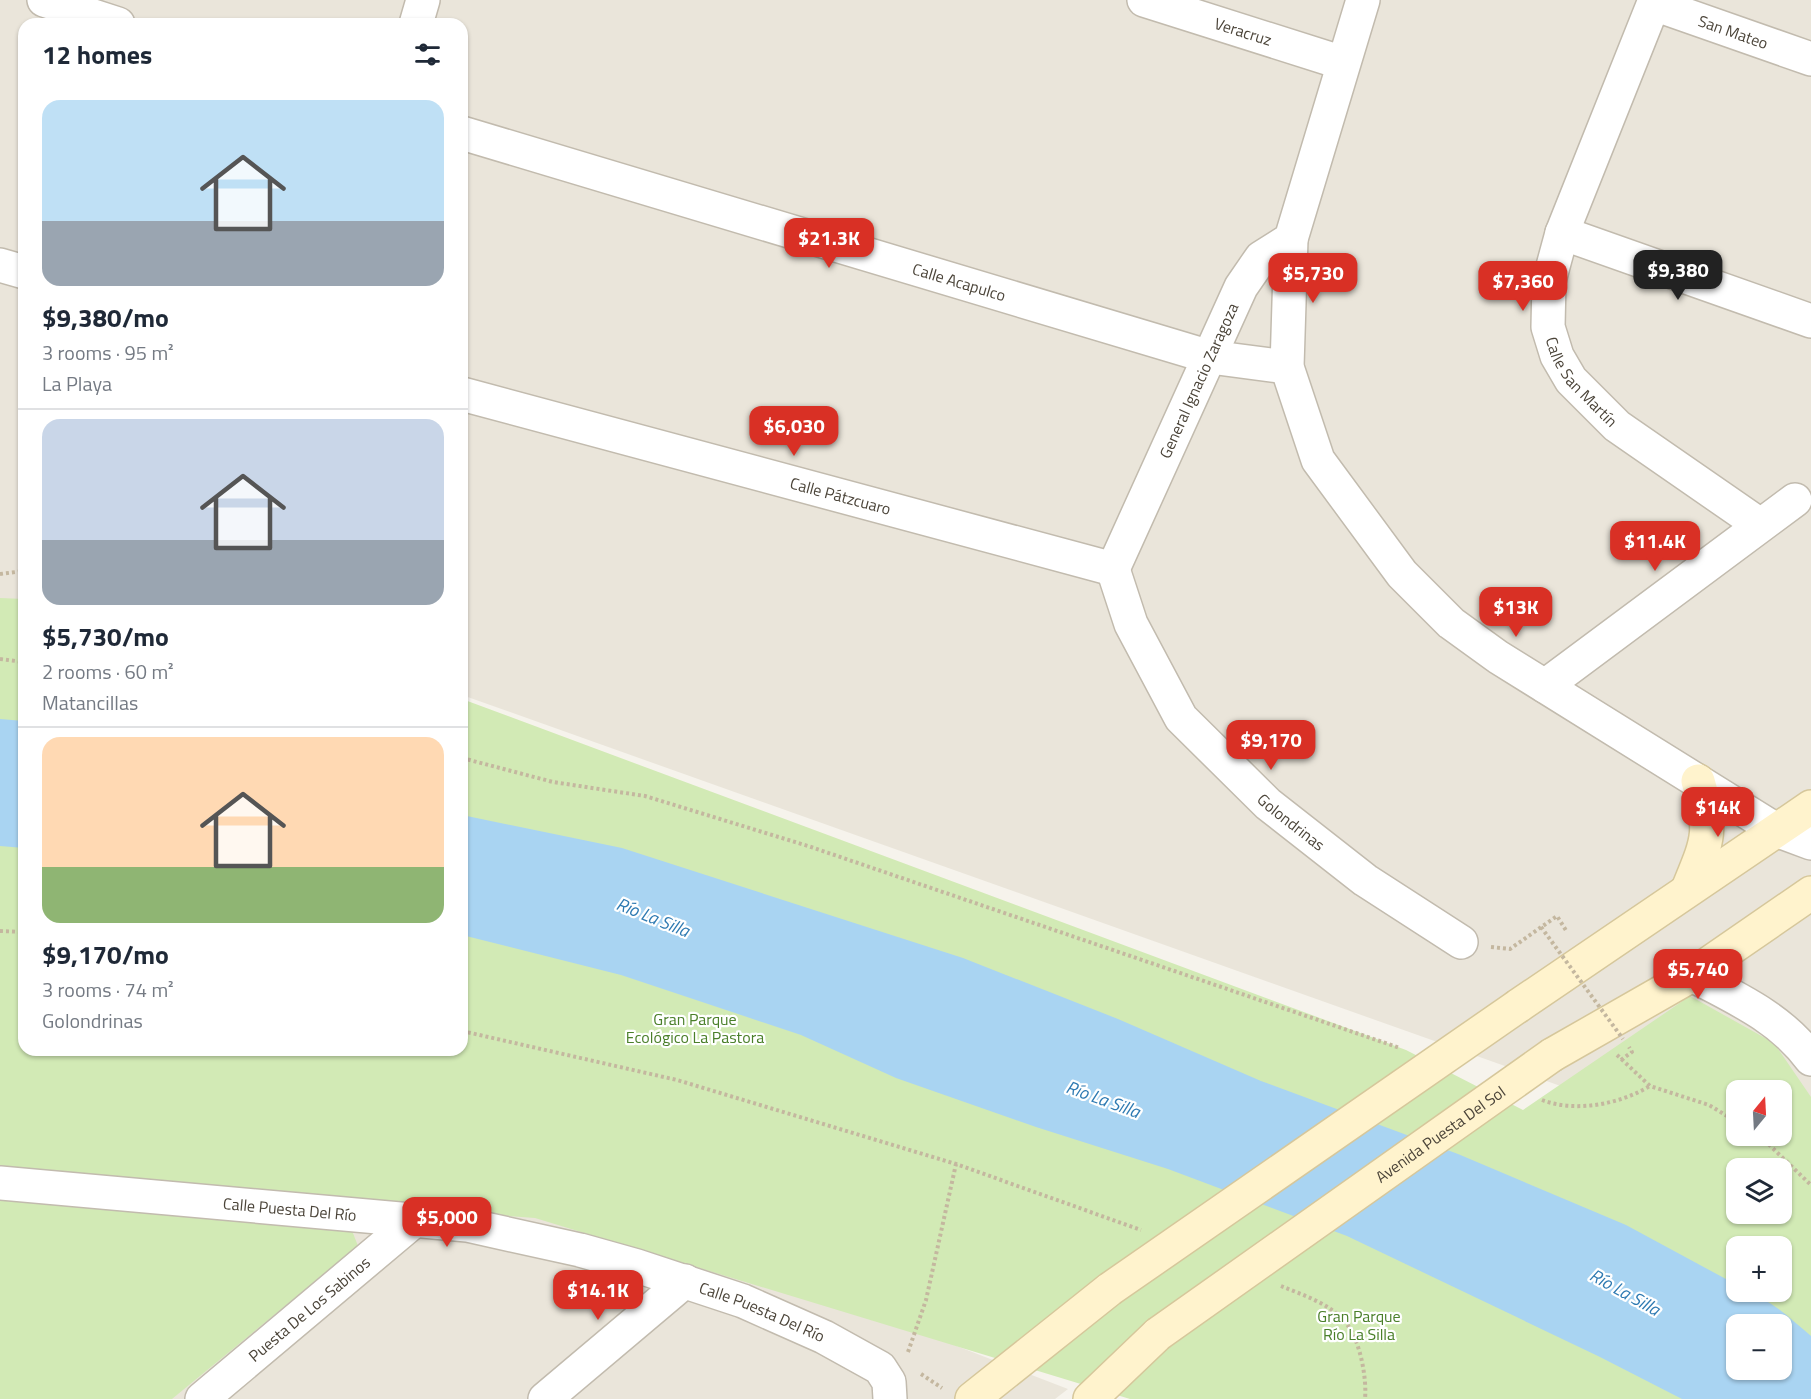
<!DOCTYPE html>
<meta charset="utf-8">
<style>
body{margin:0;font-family:"Titillium Web",sans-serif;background:#f6f6f7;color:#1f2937;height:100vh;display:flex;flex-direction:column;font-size:22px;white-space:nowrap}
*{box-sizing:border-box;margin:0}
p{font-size:20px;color:#747a83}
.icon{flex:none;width:33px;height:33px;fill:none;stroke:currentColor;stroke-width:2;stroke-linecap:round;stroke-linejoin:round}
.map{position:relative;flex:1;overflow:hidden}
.panel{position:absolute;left:18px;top:18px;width:450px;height:1038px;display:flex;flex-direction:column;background:#fff;border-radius:18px;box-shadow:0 2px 4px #0004}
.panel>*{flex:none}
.needle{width:39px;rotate:18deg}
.buttons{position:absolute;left:1726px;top:1080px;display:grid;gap:12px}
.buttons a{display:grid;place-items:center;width:66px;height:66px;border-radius:12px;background:#fff;box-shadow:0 2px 4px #0004;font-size:30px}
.price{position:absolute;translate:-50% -51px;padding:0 14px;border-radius:12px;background:#d93025;color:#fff;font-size:20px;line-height:39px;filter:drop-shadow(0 2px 3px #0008)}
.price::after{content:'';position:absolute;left:50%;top:36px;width:18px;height:14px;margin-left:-9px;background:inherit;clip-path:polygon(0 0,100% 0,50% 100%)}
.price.selected{background:#222;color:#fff}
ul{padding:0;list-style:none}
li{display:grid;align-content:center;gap:12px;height:318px;padding:0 24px}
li+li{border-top:2px solid #e0e1e3}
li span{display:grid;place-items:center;height:186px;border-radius:18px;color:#555}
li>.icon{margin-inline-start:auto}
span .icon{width:108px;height:108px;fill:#fffc;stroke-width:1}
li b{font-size:26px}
h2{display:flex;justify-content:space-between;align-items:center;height:72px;padding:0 24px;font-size:26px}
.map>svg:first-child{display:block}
</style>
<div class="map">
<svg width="1811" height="1399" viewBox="0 0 1811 1399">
<rect width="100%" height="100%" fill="#f6f3ec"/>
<g fill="#eae5da" fill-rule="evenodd">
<path d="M0 0H1811V1175L462 695V24H24V636L0 639ZM1737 1090H1782V1136H1737Z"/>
<path d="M0 1031 24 1050H192L1068 1389 1055 1399H0Z"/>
</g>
<g fill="#d2eab5" fill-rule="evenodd">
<path d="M0 598 24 599V1050H462V699L1406 1050 1523 1110 1690 996 1774 1043 1811 1097V1399H1130L535 1218 0 1176ZM1737 1090H1782V1136H1737ZM1737 1168H1782V1214H1737ZM1737 1246H1782V1292H1737ZM1737 1324H1782V1370H1737Z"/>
<path d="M0 1197 351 1228 358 1246 172 1399H0Z"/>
</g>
<g fill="#a9d4f2" fill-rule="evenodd">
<path d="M0 719 24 721V848L0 846Z"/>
<path d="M462 815 622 848 963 958 1118 1019 1261 1081 1458 1154 1626 1225 1737 1285V1292C1765 1292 1790 1319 1811 1336V1399H1682L1600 1357 1347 1236 1168 1169 1036 1127 896 1078 801 1035 621 975 462 935ZM1737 1324H1782V1370H1737Z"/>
</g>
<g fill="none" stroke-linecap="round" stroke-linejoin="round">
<g stroke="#c2bbae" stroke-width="36">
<g id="minor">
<path d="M44 0 118 24"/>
<path id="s1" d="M1144 0 1343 63"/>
<path id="s2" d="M1655 0 1562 233 1549 281 1548 327 1557 356 1571 380 1617 426 1760 525"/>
<path id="s3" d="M1654 4 1811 59"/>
<path d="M416 24 423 0"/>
<path id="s4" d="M462 133 1210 357 1287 367"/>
<path d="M1562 233 1811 321"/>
<path d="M1291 239 1287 367 1318 460 1402 574 1451 623 1498 657 1776 830 1811 843"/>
<path d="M0 265 24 272"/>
<path id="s5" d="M462 394 1113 569"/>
<path id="s6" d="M1113 569 1241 287 1261 258 1291 239 1363 0"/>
<path id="s7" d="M1113 569 1131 624 1181 718 1268 804 1365 880 1461 942"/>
<path d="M1545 686 1795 500"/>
<path d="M1692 975C1736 998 1781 1018 1811 1059"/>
<path id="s8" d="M0 1183 467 1225 580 1250 637 1266 743 1301 824 1337 880 1368 889 1382 890 1399"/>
<path id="s9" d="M202 1399 416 1219"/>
<path d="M545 1399 685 1281"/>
</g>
</g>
<g stroke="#d6c79b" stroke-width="36">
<g id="secondary">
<path d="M1688 889C1708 840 1713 833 1698 781"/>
<path d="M1518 1006 1811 807"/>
<path d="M1552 1055 1692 975 1811 893"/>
<path d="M972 1399 1110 1289"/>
<path d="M1090 1399 1158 1334"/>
</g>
</g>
<g stroke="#c4b79f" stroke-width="4" stroke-dasharray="3 3" stroke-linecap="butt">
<path d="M0 574 24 571"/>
<path d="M0 659 24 662"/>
<path d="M462 758 553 782 645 796 808 846 1400 1048"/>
<path d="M0 931 24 932"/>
<path d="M1491 947 1510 949 1557 916 1567 932"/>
<path d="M462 1031 677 1080 956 1164 1141 1230"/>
<path d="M1617 1055 1650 1086 1709 1105 1737 1122"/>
<path d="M1621 1060 1632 1052 1629 1047"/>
<path d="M1542 1100C1576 1113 1620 1104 1650 1086"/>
<path d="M1760 1136 1811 1185"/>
<path d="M1281 1286C1303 1295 1331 1304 1346 1323 1360 1340 1367 1378 1365 1399"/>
<path d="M908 1352 926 1300 956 1164"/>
<path d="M921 1374 942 1388"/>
</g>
<use href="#minor" stroke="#fff" stroke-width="33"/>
<use href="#secondary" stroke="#fff3cd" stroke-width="33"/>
<g stroke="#d6c79b" stroke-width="36" stroke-linecap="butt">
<g id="secondary-bridge">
<path d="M1110 1289 1518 1006"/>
<path id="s10" d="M1158 1334 1552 1055"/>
</g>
</g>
<path stroke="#c4b79f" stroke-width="4" stroke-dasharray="3 3" stroke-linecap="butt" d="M1541 927 1623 1039"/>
<use href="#secondary-bridge" stroke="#fff3cd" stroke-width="33"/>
</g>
<g text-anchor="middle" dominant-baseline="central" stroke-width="4.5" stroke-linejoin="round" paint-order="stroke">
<g font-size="16" fill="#4b4439" stroke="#fff">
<text stroke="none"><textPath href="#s1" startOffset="104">Veracruz</textPath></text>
<text stroke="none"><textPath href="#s3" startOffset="84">San Mateo</textPath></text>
<text stroke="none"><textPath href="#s4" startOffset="519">Calle Acapulco</textPath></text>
<text stroke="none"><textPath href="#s2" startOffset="412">Calle San Martín</textPath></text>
<text stroke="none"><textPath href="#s6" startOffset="207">General Ignacio Zaragoza</textPath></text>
<text stroke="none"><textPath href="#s5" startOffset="392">Calle Pátzcuaro</textPath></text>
<text stroke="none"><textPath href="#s7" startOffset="316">Golondrinas</textPath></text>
<text stroke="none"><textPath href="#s10" startOffset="346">Avenida Puesta Del Sol</textPath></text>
<text stroke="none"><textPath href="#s8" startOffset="291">Calle Puesta Del Río</textPath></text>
<text stroke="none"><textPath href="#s9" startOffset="140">Puesta De Los Sabinos</textPath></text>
<text stroke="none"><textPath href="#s8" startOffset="777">Calle Puesta Del Río</textPath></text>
</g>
<g font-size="16" fill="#4a7f2a" stroke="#fff">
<text x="695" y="1019">Gran Parque<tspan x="695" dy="18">Ecológico La Pastora</tspan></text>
<text x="1359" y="1316">Gran Parque<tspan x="1359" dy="18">Río La Silla</tspan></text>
</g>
<g font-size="18" font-style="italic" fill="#2e7ab2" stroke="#fff">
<text transform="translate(653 917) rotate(22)">Río La Silla</text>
<text transform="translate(1103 1099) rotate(20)">Río La Silla</text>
<text transform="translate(1625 1292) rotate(29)">Río La Silla</text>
</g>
</g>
</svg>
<div class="buttons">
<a><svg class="needle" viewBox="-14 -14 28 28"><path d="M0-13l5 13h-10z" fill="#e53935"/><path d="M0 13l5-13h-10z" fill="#747a83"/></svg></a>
<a><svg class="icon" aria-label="layers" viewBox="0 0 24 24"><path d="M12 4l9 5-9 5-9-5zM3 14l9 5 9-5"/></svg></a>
<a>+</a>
<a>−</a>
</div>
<b class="price" style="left:829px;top:269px">$21.3K</b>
<b class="price selected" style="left:1678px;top:301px">$9,380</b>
<b class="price" style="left:1313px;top:304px">$5,730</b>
<b class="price" style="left:1523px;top:312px">$7,360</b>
<b class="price" style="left:794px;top:457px">$6,030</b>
<b class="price" style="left:1655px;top:572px">$11.4K</b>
<b class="price" style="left:1516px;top:638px">$13K</b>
<b class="price" style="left:1271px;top:771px">$9,170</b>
<b class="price" style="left:1718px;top:838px">$14K</b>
<b class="price" style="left:1698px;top:1000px">$5,740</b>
<b class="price" style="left:447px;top:1248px">$5,000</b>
<b class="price" style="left:598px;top:1321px">$14.1K</b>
<section class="panel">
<h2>12 homes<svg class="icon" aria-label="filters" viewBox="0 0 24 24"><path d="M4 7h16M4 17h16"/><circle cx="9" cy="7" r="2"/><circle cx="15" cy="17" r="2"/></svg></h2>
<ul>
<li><span style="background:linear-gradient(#bfe0f5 65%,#9aa5b1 0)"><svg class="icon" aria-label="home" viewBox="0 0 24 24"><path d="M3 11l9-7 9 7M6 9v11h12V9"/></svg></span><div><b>$9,380/mo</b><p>3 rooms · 95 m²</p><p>La Playa</p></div></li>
<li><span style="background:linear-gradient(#c9d6e8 65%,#9aa5b1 0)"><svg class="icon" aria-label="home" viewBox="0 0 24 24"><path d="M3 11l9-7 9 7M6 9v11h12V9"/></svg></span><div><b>$5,730/mo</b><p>2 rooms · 60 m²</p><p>Matancillas</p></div></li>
<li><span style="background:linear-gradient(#ffd9b3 70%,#8fb573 0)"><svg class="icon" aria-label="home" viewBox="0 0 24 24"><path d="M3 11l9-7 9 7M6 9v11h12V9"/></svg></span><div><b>$9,170/mo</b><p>3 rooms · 74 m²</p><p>Golondrinas</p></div></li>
</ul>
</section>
</div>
